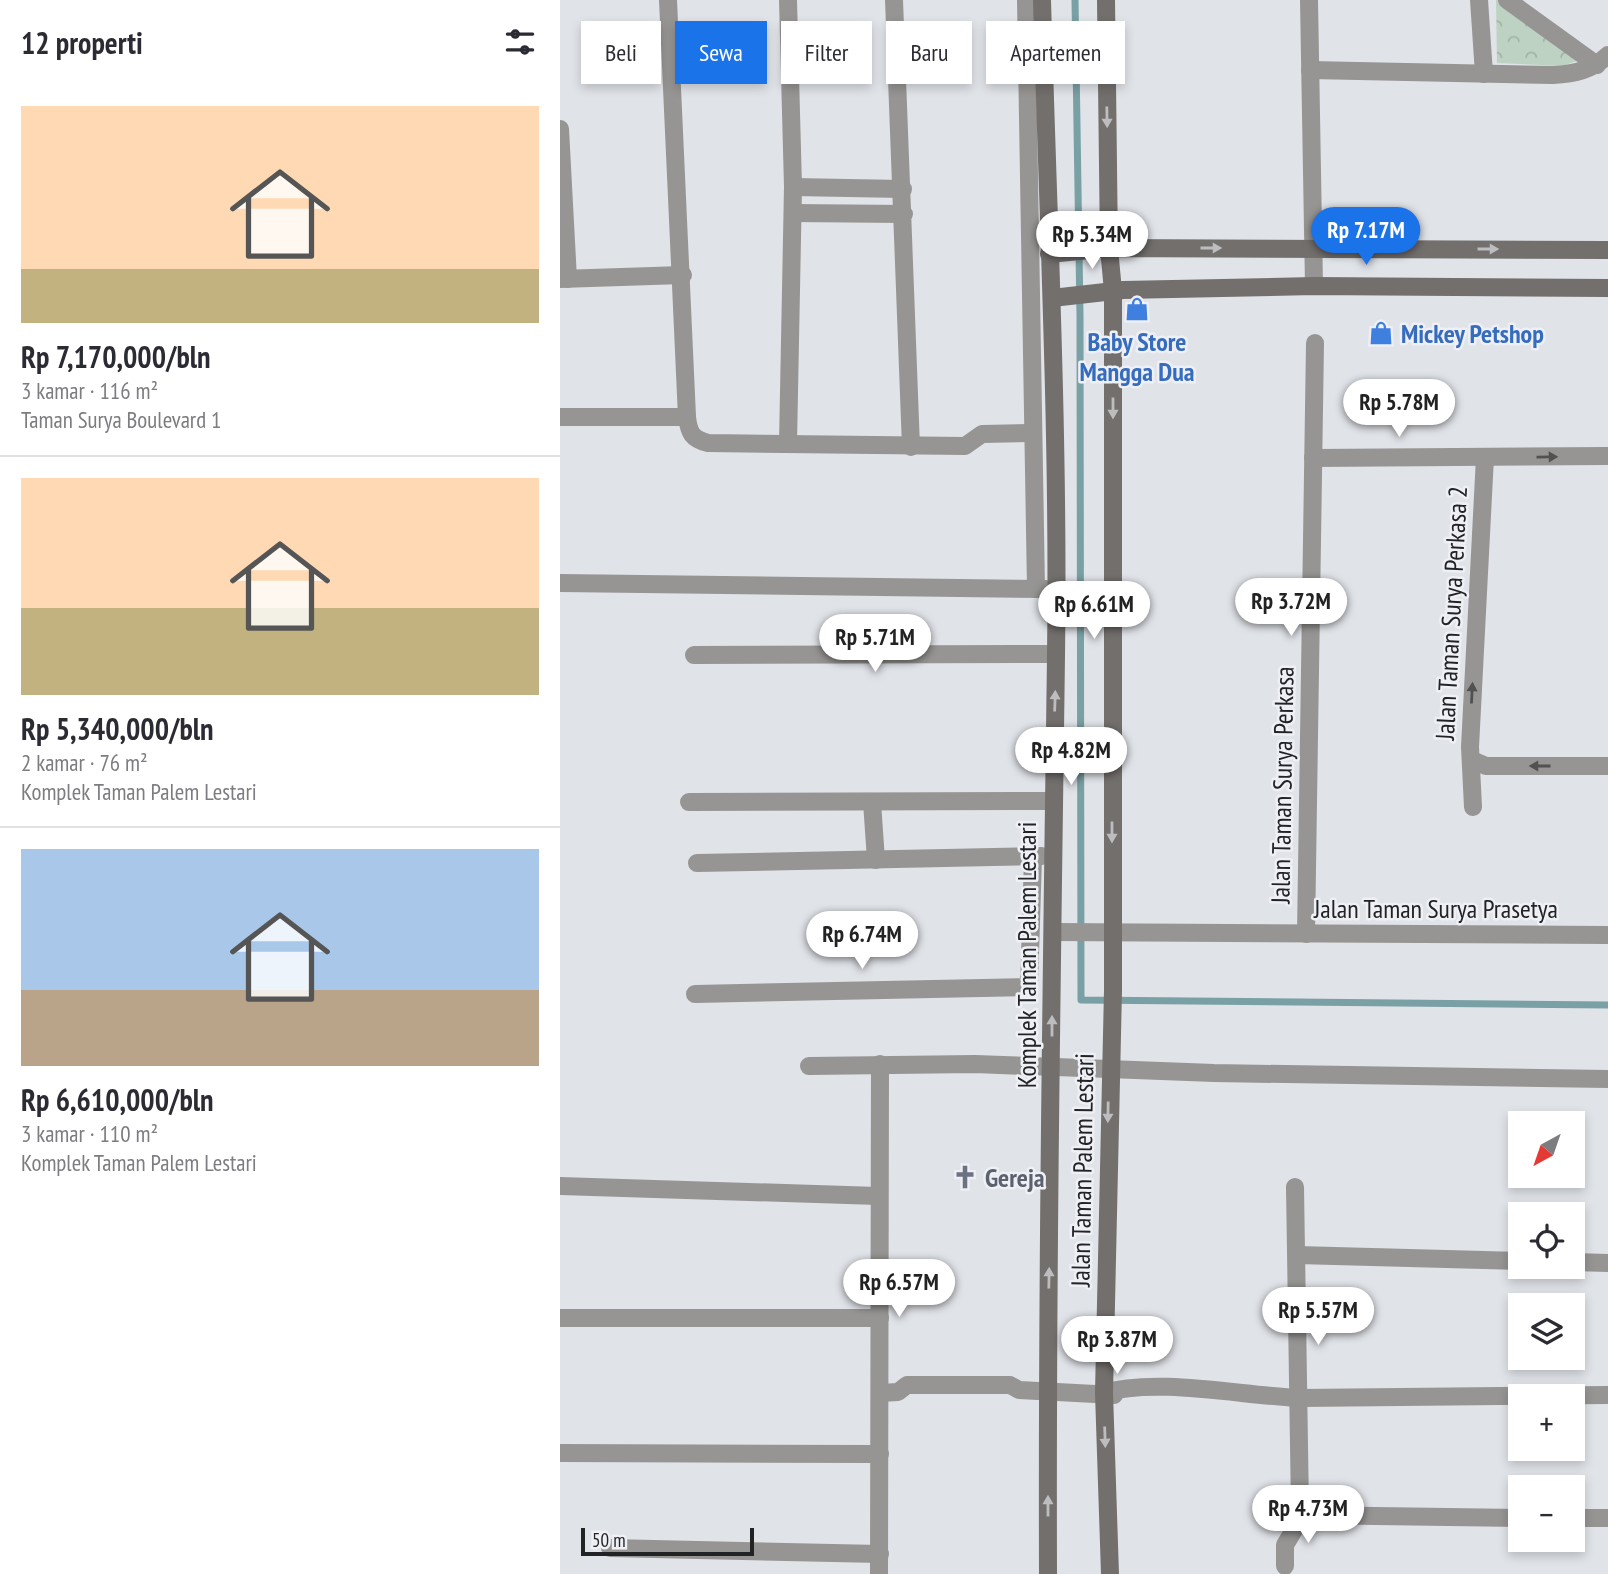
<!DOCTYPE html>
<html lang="id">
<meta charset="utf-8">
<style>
body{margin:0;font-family:"PT Sans Narrow",sans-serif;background:#f2f2f3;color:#2b2b33;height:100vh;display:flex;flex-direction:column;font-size:26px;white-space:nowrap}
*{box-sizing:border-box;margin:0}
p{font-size:23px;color:#7c7c81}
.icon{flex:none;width:38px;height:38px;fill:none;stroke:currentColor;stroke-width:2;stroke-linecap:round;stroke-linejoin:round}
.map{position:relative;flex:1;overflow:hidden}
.drawer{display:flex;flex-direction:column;background:#fff;width:560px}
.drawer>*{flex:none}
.banner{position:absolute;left:21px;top:21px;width:665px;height:63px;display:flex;gap:14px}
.needle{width:46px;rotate:220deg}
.buttons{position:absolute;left:948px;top:1111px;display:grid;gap:14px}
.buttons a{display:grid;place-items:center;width:77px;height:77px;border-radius:0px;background:#fff;box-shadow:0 4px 10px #0003;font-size:35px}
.scale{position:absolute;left:21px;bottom:18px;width:173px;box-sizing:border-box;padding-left:7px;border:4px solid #222325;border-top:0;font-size:19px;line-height:24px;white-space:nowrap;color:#222325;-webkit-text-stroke:5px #eef0f6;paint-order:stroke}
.price{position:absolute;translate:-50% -60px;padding:0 16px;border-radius:24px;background:#fff;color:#222;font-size:23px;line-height:46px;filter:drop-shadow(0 2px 4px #0008)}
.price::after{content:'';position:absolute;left:50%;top:42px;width:21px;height:16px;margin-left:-10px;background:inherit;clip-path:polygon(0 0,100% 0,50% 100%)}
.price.current{background:#1a73e8;color:#fff}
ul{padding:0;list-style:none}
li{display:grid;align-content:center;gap:14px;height:371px;padding:0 21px}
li+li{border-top:2px solid #e1e1e2}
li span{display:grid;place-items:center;height:217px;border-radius:0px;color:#555}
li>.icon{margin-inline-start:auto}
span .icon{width:126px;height:126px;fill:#fffc;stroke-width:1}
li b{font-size:30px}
h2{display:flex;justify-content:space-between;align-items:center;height:84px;padding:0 21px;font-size:30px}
.tag{padding:0 24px;border-radius:0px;background:#fff;box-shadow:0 4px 10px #0003;font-size:24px;line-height:63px}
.tag.current{background:#1a73e8;color:#fff}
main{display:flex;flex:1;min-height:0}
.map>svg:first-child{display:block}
</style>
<main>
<section class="drawer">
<h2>12 properti<svg class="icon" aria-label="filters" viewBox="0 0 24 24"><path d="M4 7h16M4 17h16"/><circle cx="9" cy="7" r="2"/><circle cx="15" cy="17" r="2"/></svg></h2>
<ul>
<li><span style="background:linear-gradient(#ffd9b3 75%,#c2b280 0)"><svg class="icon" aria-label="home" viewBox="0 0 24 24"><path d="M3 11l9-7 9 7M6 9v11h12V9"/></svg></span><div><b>Rp 7,170,000/bln</b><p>3 kamar · 116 m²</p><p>Taman Surya Boulevard 1</p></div></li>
<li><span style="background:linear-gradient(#ffd9b3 60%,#c2b280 0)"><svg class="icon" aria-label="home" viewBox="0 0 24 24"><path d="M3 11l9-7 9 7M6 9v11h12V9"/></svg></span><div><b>Rp 5,340,000/bln</b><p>2 kamar · 76 m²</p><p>Komplek Taman Palem Lestari</p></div></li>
<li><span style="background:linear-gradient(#a9c7e8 65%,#b9a48a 0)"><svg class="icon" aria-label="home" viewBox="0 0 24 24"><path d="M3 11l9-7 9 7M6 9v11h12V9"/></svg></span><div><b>Rp 6,610,000/bln</b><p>3 kamar · 110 m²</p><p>Komplek Taman Palem Lestari</p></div></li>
</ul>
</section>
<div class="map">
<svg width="1048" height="1574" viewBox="0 0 1048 1574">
<defs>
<pattern id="park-crowns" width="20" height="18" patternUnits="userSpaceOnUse" patternTransform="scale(1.75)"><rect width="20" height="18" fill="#bdd2c3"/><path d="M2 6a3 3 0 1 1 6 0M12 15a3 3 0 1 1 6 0" fill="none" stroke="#a2b4a7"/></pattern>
</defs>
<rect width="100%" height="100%" fill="#e0e3e8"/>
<path fill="url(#park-crowns)" d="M936 0H939L1020 60 1002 66 937 63Z"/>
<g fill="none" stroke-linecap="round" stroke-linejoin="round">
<path stroke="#79a0a4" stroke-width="7" d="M515 0 520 315 521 1000 1048 1005"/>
<g stroke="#979593" stroke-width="18">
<path d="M108 0 127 417C129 433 132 439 148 443L405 446 422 434 473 433"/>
<path d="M228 0 233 187 228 444"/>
<path d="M334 0 351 447"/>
<path d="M466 0 476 589"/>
<path d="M749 0 754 286"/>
<path d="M919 0 924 74"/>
<path d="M947 0 1037 65"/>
<path d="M750 70 993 75C1015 74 1032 70 1048 55"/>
<path d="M0 129 8 279"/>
<path d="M233 187 343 189"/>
<path d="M233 213 344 214"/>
<path d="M0 279 123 275"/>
<path d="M0 417H127"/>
<path d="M753 458 1048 456"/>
<path d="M0 583 486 589"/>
<path d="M134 655 496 654"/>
<path d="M912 760 926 766H1048"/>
<path d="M129 802 492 801"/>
<path d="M312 802 316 860"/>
<path d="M913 807 910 747 925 457"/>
<path d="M137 863 482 856"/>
<path d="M493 932 1048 935"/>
<path d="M746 934 755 343"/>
<path d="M135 994 469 987 473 857"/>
<path d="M249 1066 415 1064 654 1073 1048 1079"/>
<path d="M0 1186 318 1196"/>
<path d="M737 1255 961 1261"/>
<path d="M1013 1262 1048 1263"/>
<path d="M0 1318H320"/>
<path d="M320 1393 338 1392 347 1385H450L459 1390 554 1395"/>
<path d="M544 1393C596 1377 684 1396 740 1398L1048 1395"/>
<path d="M0 1453 320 1454"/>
<path d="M743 1515 961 1518"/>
<path d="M1013 1518H1048"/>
<path d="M50 1548 320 1554"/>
<path d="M725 1566V1545L743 1515 740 1509 735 1187"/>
<path d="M319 1574 320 1064"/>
</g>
<g stroke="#736f6d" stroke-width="18">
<path d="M482 0C488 219 499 438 496 656 492 962 487 1268 488 1574"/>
<path d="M546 0 549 248 553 291V990L544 1393 550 1574"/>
<path d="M489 254 549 248 1048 250"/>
<path d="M492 298 563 290 754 286 1048 288"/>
</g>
</g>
<defs><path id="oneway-solid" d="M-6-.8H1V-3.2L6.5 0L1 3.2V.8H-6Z" transform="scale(1.75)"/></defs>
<g fill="#bdbcbf">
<use href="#oneway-solid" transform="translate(547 117) rotate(89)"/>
<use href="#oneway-solid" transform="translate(651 248)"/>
<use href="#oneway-solid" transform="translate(928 249)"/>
<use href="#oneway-solid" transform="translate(553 408) rotate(90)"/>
<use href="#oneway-solid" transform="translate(495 701) rotate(-88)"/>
<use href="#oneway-solid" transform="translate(552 832) rotate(90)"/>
<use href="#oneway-solid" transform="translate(492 1026) rotate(-90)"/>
<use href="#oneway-solid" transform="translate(548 1112) rotate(91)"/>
<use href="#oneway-solid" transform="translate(489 1278) rotate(-89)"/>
<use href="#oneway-solid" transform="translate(545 1437) rotate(88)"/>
<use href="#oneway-solid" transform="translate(488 1506) rotate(-90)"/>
</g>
<g fill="#515151">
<use href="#oneway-solid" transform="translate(987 457) rotate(-1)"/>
<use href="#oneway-solid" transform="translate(912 693) rotate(-87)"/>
<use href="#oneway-solid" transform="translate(980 766) rotate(-180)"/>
</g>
<defs>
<g id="shop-bare" transform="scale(1.89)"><path d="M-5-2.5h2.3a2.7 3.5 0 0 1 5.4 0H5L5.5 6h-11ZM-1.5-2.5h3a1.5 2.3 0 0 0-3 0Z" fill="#3f7fe0" stroke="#eef0f6" stroke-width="2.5" paint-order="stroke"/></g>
<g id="church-bare" transform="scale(1.89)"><path d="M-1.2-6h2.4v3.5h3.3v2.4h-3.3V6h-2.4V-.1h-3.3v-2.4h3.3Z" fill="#6b7280" stroke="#eef0f6" stroke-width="2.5" paint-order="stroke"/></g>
</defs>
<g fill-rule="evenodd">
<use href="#shop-bare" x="577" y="309"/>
<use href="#shop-bare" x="821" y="333"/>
<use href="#church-bare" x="405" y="1177"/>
</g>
<g text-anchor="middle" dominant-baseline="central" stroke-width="5" stroke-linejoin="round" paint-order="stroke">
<g font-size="26" font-weight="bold" fill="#366cbe" stroke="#eef0f6" text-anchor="start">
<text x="841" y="333">Mickey Petshop</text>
<text x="577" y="341" text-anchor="middle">Baby Store<tspan x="577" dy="30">Mangga Dua</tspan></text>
</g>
<g font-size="26" fill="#222325" stroke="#eef0f6">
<text transform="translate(891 613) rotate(-87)">Jalan Taman Surya Perkasa 2</text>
<text transform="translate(722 785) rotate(-89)">Jalan Taman Surya Perkasa</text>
<text x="876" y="908">Jalan Taman Surya Prasetya</text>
<text transform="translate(466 955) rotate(-90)">Komplek Taman Palem Lestari</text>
<text transform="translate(522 1170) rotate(-89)">Jalan Taman Palem Lestari</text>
</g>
<g font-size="26" font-weight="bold" fill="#5b616d" stroke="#eef0f6" text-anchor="start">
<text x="425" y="1177">Gereja</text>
</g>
</g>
</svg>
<div class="buttons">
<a><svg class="needle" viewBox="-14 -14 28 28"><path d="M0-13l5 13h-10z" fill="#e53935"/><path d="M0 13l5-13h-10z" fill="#7c7c81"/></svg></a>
<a><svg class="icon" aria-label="locate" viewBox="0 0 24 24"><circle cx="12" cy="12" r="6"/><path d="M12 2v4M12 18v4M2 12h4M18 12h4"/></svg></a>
<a><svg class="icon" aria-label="layers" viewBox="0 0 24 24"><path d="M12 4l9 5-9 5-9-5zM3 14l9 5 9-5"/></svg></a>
<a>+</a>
<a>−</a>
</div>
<div class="scale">50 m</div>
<b class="price current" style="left:806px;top:267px">Rp 7.17M</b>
<b class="price" style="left:532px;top:271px">Rp 5.34M</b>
<b class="price" style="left:839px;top:439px">Rp 5.78M</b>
<b class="price" style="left:731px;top:638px">Rp 3.72M</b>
<b class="price" style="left:534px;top:641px">Rp 6.61M</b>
<b class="price" style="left:315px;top:674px">Rp 5.71M</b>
<b class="price" style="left:511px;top:787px">Rp 4.82M</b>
<b class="price" style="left:302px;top:971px">Rp 6.74M</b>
<b class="price" style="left:339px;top:1319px">Rp 6.57M</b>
<b class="price" style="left:758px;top:1347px">Rp 5.57M</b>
<b class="price" style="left:557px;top:1376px">Rp 3.87M</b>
<b class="price" style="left:748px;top:1545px">Rp 4.73M</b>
<div class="banner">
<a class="tag">Beli</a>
<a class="tag current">Sewa</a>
<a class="tag">Filter</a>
<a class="tag">Baru</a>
<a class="tag">Apartemen</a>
</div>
</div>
</main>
